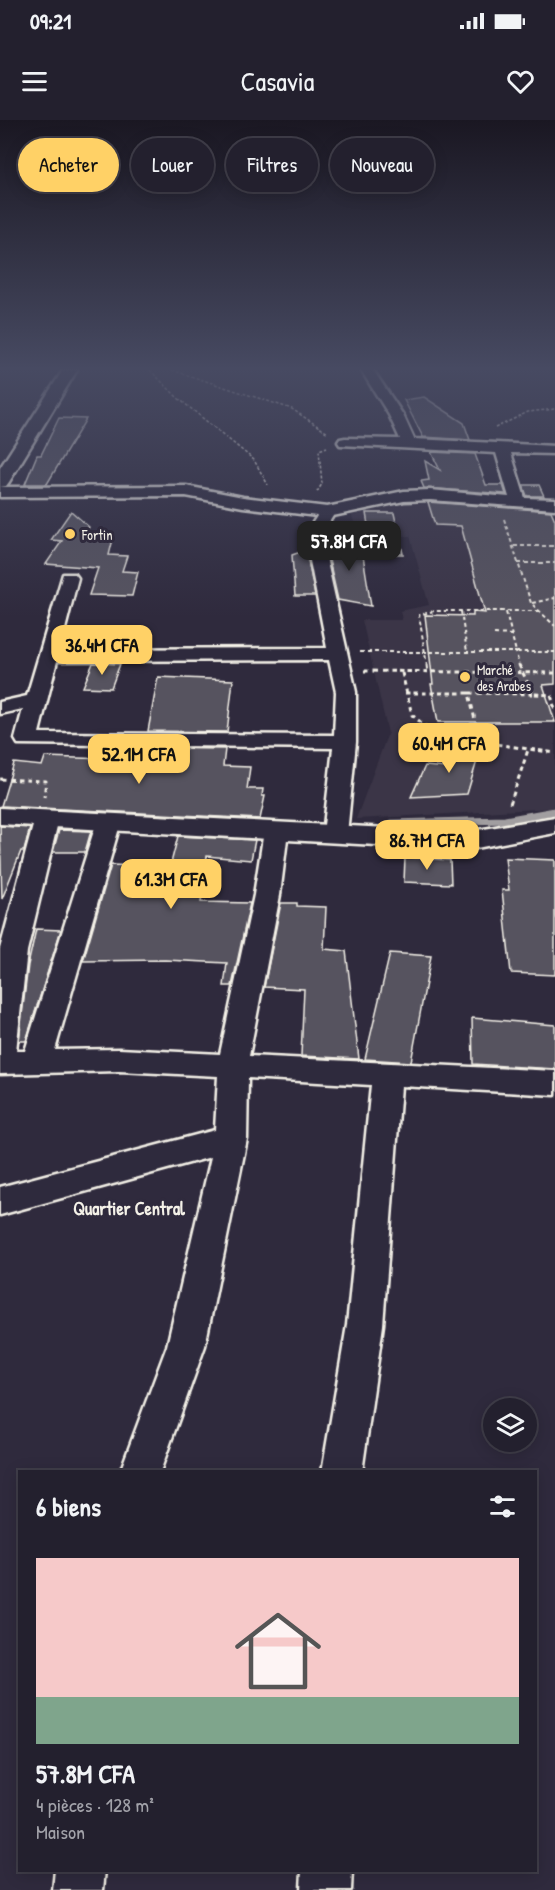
<!DOCTYPE html>
<html lang="fr">
<meta charset="utf-8">
<style>
body{margin:0;font-family:"Patrick Hand",sans-serif;background:#2b2836;color:#f1f3f6;height:100vh;display:flex;flex-direction:column;font-size:22px;white-space:nowrap}
*{box-sizing:border-box;margin:0}
p{font-size:20px;color:#a3a3aa}
.icon{flex:none;width:33px;height:33px;fill:none;stroke:currentColor;stroke-width:2;stroke-linecap:round;stroke-linejoin:round}
.map{position:relative;flex:1;overflow:hidden}
.panel{position:absolute;left:18px;top:1350px;width:519px;height:402px;display:flex;flex-direction:column;background:#23202e;border-radius:0px;box-shadow:0 3px 15px #0003,0 0 0 2px #403e4a}
.panel>*{flex:none}
.top-card{position:absolute;left:18px;top:18px;width:519px;height:54px;display:flex;gap:12px}
.tools{position:absolute;left:483px;top:1278px;display:grid;gap:12px}
.tools a{display:grid;place-items:center;width:54px;height:54px;border-radius:50%;background:#23202e;box-shadow:0 3px 15px #0003,0 0 0 2px #403e4a;font-size:30px}
.price{position:absolute;translate:-50% -51px;padding:0 14px;border-radius:12px;background:#ffd166;color:#111;font-size:20px;line-height:39px;filter:drop-shadow(0 2px 3px #0008)}
.price::after{content:'';position:absolute;left:50%;top:36px;width:18px;height:14px;margin-left:-9px;background:inherit;clip-path:polygon(0 0,100% 0,50% 100%)}
.price.current{background:#222;color:#fff}
ul{padding:0;list-style:none}
li{display:grid;align-content:center;gap:12px;height:318px;padding:0 18px}
li+li{border-top:2px solid #403e4a}
li span{display:grid;place-items:center;height:186px;border-radius:0px;color:#555}
li>.icon{margin-inline-start:auto}
span .icon{width:108px;height:108px;fill:#fffc;stroke-width:1}
li b{font-size:26px}
h2{display:flex;justify-content:space-between;align-items:center;height:72px;padding:0 18px;font-size:26px}
.tag{padding:0 21px;border-radius:27px;background:#23202e;box-shadow:0 3px 15px #0003,0 0 0 2px #403e4a;font-size:21px;line-height:54px}
.tag.current{background:#ffd166;color:#111}
.status{display:flex;justify-content:space-between;align-items:center;height:42px;padding:0 30px;background:#23202e;direction:ltr}
.status svg{height:16px;fill:currentColor}
header{display:flex;justify-content:space-between;align-items:center;height:78px;padding:0 18px;background:#23202e;font-size:27px;font-weight:600}
.map>svg:first-child{display:block}
</style>
<div class="status"><b>09:21</b><svg viewBox="0 0 49 12"><path d="M0 12V9h3v3zM5 12V6h3v6zM10 12V3h3v9zM15 12V0h3v12zM26 1h20v11H26zM47 4h2v5h-2z"/></svg></div>
<header><svg class="icon" aria-label="menu" viewBox="0 0 24 24"><path d="M4 6h16M4 12h16M4 18h16"/></svg>Casavia<svg class="icon" aria-label="heart" viewBox="0 0 24 24"><path d="M12 20l-8-8c-3-5 5-10 8-4 3-6 11-1 8 4z"/></svg></header>
<div class="map">
<svg width="555" height="1770" viewBox="0 0 555 1770">
<rect width="100%" height="100%" fill="#2f2a3d"/>
<filter id="ink" filterUnits="userSpaceOnUse"><feTurbulence type="fractalNoise" baseFrequency=".0167" numOctaves="2"/><feDisplacementMap in="SourceGraphic" scale="12" xChannelSelector="R" yChannelSelector="G"/><feConvolveMatrix kernelMatrix="1 2 1 2 8 2 1 2 1" color-interpolation-filters="sRGB"/></filter>
<g filter="url(#ink)">
<path fill="#3b3647" d="M415 379 555 386V688L356 699 388 613 362 500H402L400 491 429 485 410 416 358 415 352 396 390 383Z"/>
<g fill="none" stroke-linecap="round" stroke-linejoin="round">
<path stroke="#a19ea0" stroke-width="7" d="M392 703 505 700 555 691"/>
</g>
<g fill="#56525f" stroke="#f4f1e8" stroke-width="1.5">
<path d="M424 277 464 303 470 320 423 317 404 280Z"/>
<path d="M59 298 86 299 47 364H25L37 335H41Z"/>
<path d="M431 332 475 334 486 365H503L506 374 424 368 421 361 429 360 425 341 440 350Z"/>
<path d="M523 365H539L544 376H527Z"/>
<path d="M428 382 551 391 555 400V564L543 565 555 602H438L431 564H433L425 495 473 496V492L485 493 461 406 435 405Z"/>
<path d="M71 391 89 407 84 414 114 415 109 435 127 436 122 451 138 452 132 476 89 475 98 448 46 444 62 421 51 420Z"/>
<path d="M366 393H394L403 434H373Z"/>
<path d="M360 417 371 486 338 480 325 422 345 423Z"/>
<path d="M306 430 315 476H295L292 435Z"/>
<path d="M93 543 120 544 111 568 83 567Z"/>
<path d="M158 557 233 560 227 612 148 611Z"/>
<path d="M441 623 480 631 467 674 411 677 425 646 446 648Z"/>
<path d="M145 628 225 629 223 646 250 647 247 669H263L262 676H265L260 699 1 686 14 643 42 646 45 637 108 639 111 632H144Z"/>
<path d="M0 706 30 708 24 731H21L2 779Z"/>
<path d="M59 710 91 711 85 732H53Z"/>
<path d="M178 716 255 720 251 740 207 736 201 782 250 783 232 866H224L227 843 165 840 83 841 111 745 170 747Z"/>
<path d="M405 737 450 740 451 764 404 762Z"/>
<path d="M505 738 555 740V855L511 853 502 770H509Z"/>
<path d="M281 783H297V786L326 787 324 829 346 831 359 939 301 936 304 869 264 867Z"/>
<path d="M36 809 61 810 26 921H19L28 845Z"/>
<path d="M390 833 431 836 411 942 365 939Z"/>
<path d="M472 898 555 905V949L473 944Z"/>
</g>
<g fill="none" stroke-linecap="round" stroke-linejoin="round">
<g stroke="#f4f1e8" stroke-width="5">
<g id="street">
<path d="M361 250H373L403 295 414 319 555 326V334L511 333 525 378 555 379V389L430 380 404 381 333 396 321 415 356 572V622L347 714 344 719 335 721 326 719 323 714 333 628 18 624 15 619 23 589 0 594V582L27 576 63 454H75L78 458 60 529 327 528 305 415 317 396 243 387 186 376 0 377V367L186 366 243 377 327 387 404 371 430 370 509 377 496 333 340 325 338 322 340 319 345 318 400 319 389 295ZM329 540 336 572 334 615 39 613 57 541Z"/>
<path d="M47 691 55 693 59 698 27 831 16 931H25L97 701 101 696 109 694 117 696 121 701 55 930 119 929 220 934 254 775 264 711 267 706 276 704 285 706 288 711 280 775 249 936 555 951V975L401 966 383 1205 362 1352H322L347 1205 371 965 248 958 247 1019 205 1226 160 1352H120L167 1226 211 1037 0 1095V1067L215 1010 218 956 119 951 0 954V829L35 698 39 693Z"/>
<path d="M55 1750H105L103 1770H53Z"/>
<path d="M302 1750H352L351 1770H301Z"/>
</g>
</g>
<g stroke="#f4f1e8" stroke-width="5">
<g id="primary">
<path d="M63 250H77L9 362 6 366 0 367V348Z"/>
<path d="M0 688 466 712 555 697V713L466 730 0 704Z"/>
</g>
</g>
<g stroke="#f4f1e8" stroke-width="1.5" stroke-dasharray="3 2" stroke-linecap="butt">
<path d="M150 250 178 278 254 340 268 365"/>
<path d="M172 250 292 289 328 313"/>
<path d="M495 308 528 292 555 289"/>
<path d="M317 372 322 364 319 330 327 327"/>
</g>
<g stroke="#f4f1e8" stroke-width="2" stroke-dasharray="4 3" stroke-linecap="butt">
<path d="M504 399 531 483 555 506"/>
<path d="M514 426H555"/>
<path d="M518 443H555"/>
<path d="M532 483 555 478"/>
<path d="M461 491 467 532"/>
<path d="M506 492 516 532H555"/>
<path d="M494 514 512 515"/>
<path d="M360 532H516L519 546"/>
<path d="M427 546 419 495 434 491H540"/>
</g>
<g stroke="#f4f1e8" stroke-width="3" stroke-dasharray="4.5 4" stroke-linecap="butt">
<path d="M427 545 428 553"/>
<path d="M519 545 533 574 551 575 555 590"/>
<path d="M364 551 555 553"/>
<path d="M402 553 412 595 436 615 555 633"/>
<path d="M405 573H469L480 623"/>
<path d="M469 573 533 574"/>
<path d="M0 659 46 661 44 677"/>
<path d="M510 684 528 630"/>
</g>
<use href="#street" fill="#2f2a3d" fill-rule="evenodd"/>
<use href="#primary" fill="#2f2a3d" fill-rule="evenodd"/>
</g>
</g>
<linearGradient id="sky" x2="0" y2="1"><stop stop-color="#1a1722"/><stop offset="0.5" stop-color="#474a62"/><stop offset="1" stop-color="#474a62" stop-opacity="0"/></linearGradient>
<rect width="555" height="497" fill="url(#sky)"/>
<g fill="#ffd166" stroke="#2f2a3d" stroke-width="2">
<circle cx="70" cy="414" r="6"/>
<circle cx="465" cy="557" r="6"/>
</g>
<g text-anchor="middle" dominant-baseline="central" stroke-width="6" stroke-linejoin="round" paint-order="stroke">
<g font-size="14" fill="#f4f1e8" stroke="#2f2a3d" text-anchor="start">
<text x="82" y="414">Fortin</text>
<text x="477" y="549">Marché<tspan x="477" dy="16">des Arabes</tspan></text>
</g>
<g font-size="18" font-weight="bold" fill="#f4f1e8" stroke="#2f2a3d">
<text x="129" y="1088">Quartier Central</text>
</g>
</g>
</svg>
<div class="tools">
<a><svg class="icon" aria-label="layers" viewBox="0 0 24 24"><path d="M12 4l9 5-9 5-9-5zM3 14l9 5 9-5"/></svg></a>
</div>
<b class="price current" style="left:349px;top:452px">57.8M CFA</b>
<b class="price" style="left:102px;top:556px">36.4M CFA</b>
<b class="price" style="left:449px;top:654px">60.4M CFA</b>
<b class="price" style="left:139px;top:665px">52.1M CFA</b>
<b class="price" style="left:427px;top:751px">86.7M CFA</b>
<b class="price" style="left:171px;top:790px">61.3M CFA</b>
<div class="top-card">
<a class="tag current">Acheter</a>
<a class="tag">Louer</a>
<a class="tag">Filtres</a>
<a class="tag">Nouveau</a>
</div>
<section class="panel">
<h2>6 biens<svg class="icon" aria-label="filters" viewBox="0 0 24 24"><path d="M4 7h16M4 17h16"/><circle cx="9" cy="7" r="2"/><circle cx="15" cy="17" r="2"/></svg></h2>
<ul>
<li><span style="background:linear-gradient(#f6c9c9 75%,#7fa58c 0)"><svg class="icon" aria-label="home" viewBox="0 0 24 24"><path d="M3 11l9-7 9 7M6 9v11h12V9"/></svg></span><div><b>57.8M CFA</b><p>4 pièces · 128 m²</p><p>Maison</p></div></li>
</ul>
</section>
</div>
